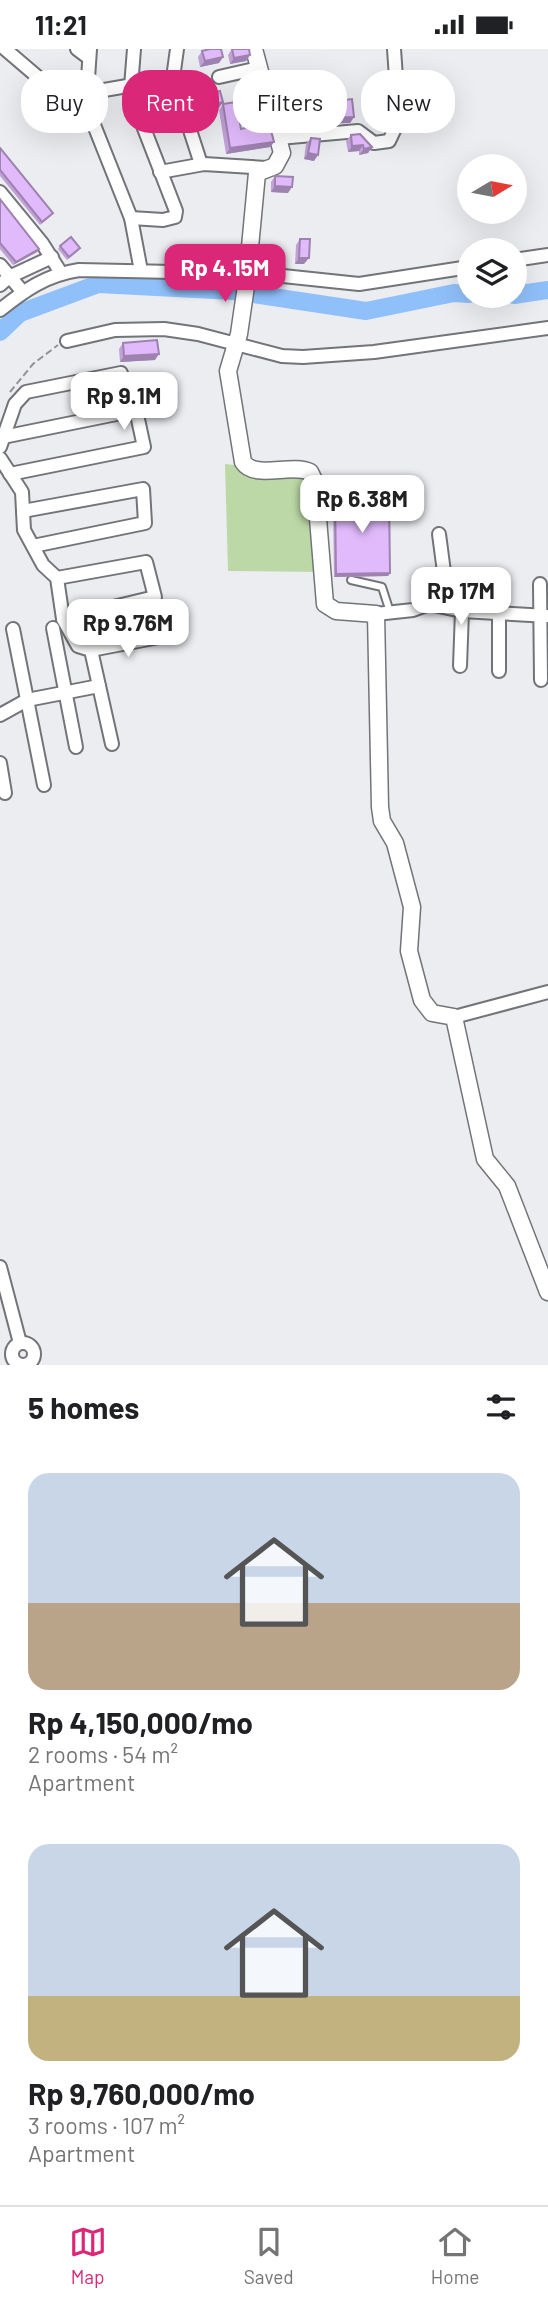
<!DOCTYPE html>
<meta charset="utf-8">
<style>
body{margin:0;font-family:Barlow,sans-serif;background:#f2f2f2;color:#202124;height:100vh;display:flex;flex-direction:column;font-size:26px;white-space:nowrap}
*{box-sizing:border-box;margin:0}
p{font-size:23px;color:#757577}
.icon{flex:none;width:38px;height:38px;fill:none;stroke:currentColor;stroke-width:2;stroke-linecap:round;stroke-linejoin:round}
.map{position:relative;height:1316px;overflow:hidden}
.drawer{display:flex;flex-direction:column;background:#fff;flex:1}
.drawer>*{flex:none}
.hud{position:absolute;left:21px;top:21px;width:508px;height:63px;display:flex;gap:14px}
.needle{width:46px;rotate:80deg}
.tools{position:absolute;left:457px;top:105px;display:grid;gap:14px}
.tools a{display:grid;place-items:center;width:70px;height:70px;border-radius:50%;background:#fff;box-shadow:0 7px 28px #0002;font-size:35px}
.price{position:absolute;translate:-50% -60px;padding:0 16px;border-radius:14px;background:#fff;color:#222;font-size:23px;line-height:46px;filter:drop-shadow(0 2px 4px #0008)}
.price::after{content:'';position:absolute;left:50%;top:42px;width:21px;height:16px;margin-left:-10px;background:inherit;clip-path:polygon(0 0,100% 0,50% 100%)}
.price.active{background:#db2777;color:#fff}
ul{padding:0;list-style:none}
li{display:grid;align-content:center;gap:14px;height:371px;padding:0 28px}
li span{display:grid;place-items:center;height:217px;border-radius:21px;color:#555}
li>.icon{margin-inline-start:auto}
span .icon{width:126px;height:126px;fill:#fffc;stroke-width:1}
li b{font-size:30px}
h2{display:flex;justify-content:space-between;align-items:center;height:84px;padding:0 28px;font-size:30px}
.pill{padding:0 24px;border-radius:28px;background:#fff;box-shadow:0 7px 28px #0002;font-size:24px;line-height:63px}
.pill.active{background:#db2777;color:#fff}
.status{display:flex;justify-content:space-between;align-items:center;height:49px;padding:0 35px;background:#fff;direction:ltr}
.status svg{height:19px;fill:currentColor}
.tabs{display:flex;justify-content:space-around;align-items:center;height:98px;border-top:2px solid #e0e0e0;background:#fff;font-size:19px;color:#757577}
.tabs a{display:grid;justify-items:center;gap:4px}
.tabs .active{color:#db2777}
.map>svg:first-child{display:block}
</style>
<div class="status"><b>11:21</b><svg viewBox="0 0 49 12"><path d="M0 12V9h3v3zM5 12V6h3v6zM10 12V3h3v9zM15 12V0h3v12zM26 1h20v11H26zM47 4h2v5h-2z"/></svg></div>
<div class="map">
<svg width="548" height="1316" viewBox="0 0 548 1316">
<rect width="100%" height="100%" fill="#ebedf1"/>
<path fill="#bcd8a6" d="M225 415 317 425 325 523 228 522Z"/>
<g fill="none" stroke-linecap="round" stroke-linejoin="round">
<g stroke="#90c0fa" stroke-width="18">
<path d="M514 246 548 241"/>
<path d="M0 283 20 264 98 235 234 242 366 262 454 244 469 245"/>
</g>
<g stroke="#727478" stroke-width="10">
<path id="lane" d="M351 531 382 538 390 563"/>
</g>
<g stroke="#727478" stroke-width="16">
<g id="street">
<path d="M5 0 94 76 131 169 141 222"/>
<path d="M77 0 89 9"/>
<path d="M219 28 259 19"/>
<path d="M173 29 177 0"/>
<path d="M128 38 176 162 175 168 163 171 131 169"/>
<path d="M131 38 134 0"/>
<path d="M87 44 90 0"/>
<path d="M86 67 87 44 173 29 201 115"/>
<path d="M279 89 358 82 374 94 389 92 399 71 394 0"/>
<path d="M160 123 204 115 266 119"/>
<path d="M0 143 42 194 61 224"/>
<path d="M514 211 548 206"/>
<path d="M0 216 22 242"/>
<path d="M0 236 9 228 52 208"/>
<path d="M0 261C25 241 46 226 79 221L264 225 359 235 469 218"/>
<path d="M67 292 115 281 164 280 198 285 282 307 303 308 374 303 548 279"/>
<path d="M3 388 136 361 144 398 10 425"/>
<path d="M0 398 15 355 26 343 121 324"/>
<path d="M0 409 22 443 24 481 43 516 57 529 63 570 78 597 91 601 112 695"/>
<path d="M23 462 143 440 145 474 33 497"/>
<path d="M439 485 444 523 441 557"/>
<path d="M57 529 146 513 155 548 63 570"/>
<path d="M540 535 541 631"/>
<path d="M376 565 413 561 429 555 462 562 548 567"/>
<path d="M53 579 76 698"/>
<path d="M13 580 44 736"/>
<path d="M91 601 159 588"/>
<path d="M460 617 462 562"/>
<path d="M499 622V565"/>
<path d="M0 666 27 651 99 637"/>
<path d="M0 714 5 744"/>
<path d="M454 968 548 943"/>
<path d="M0 1218 20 1294"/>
<circle cx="23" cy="1305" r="11"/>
</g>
</g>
<g stroke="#727478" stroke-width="19">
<path id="secondary" d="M254 0 282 104 275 117 257 124 247 230 239 285 228 322 243 413C255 431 291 414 310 423L315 433 325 555 336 562 376 565 380 758 382 772 395 794 412 858 409 902 422 951 432 964 454 968 485 1110 507 1137 548 1243"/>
</g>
<path stroke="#929396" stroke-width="2" stroke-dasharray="7 3.5" stroke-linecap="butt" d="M10 343 33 315 58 296"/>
<use href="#lane" stroke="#fff" stroke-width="6"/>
<use href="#street" stroke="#fff" stroke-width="12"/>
<use href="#secondary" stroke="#fff" stroke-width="16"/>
</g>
<g fill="#c2a0d8">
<path d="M232 0 250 6 246 12 230 15 228 6Z"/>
<path d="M202 2 223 8 219 14 200 18 198 8Z"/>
<path d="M207 45 219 59 206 62 203 51Z"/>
<path d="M319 54 354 68 350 74 316 75 315 60Z"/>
<path d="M223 55 241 80 252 78 251 74 255 69 274 93 270 98 226 105 219 61Z"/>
<path d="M351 86 372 98 368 104 359 106V102L348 103 346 92Z"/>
<path d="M311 89 314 112 304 110 306 95Z"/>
<path d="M0 99 51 167 40 176 0 127Z"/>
<path d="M275 127 288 144 271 143V133Z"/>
<path d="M0 150 39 200 37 203 13 216 0 200Z"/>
<path d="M300 190 304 215H295L296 196Z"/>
<path d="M60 197 78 202 67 211 58 200Z"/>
<path d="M123 294 155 311 120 313 119 300Z"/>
<path d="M335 447 390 524 388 527 334 528 333 450Z"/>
</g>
<g fill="#9e82b0">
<path d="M250 6 246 12 230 15 234 9Z"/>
<path d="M223 8 219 14 200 18 205 12Z"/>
<path d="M223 53 219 59 206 62 210 56Z"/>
<path d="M354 68 350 74 316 75 320 69Z"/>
<path d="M274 93 270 98 226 105 230 99Z"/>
<path d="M363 96 359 102 348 103 352 97Z"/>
<path d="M372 98 368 104 359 106 364 100Z"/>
<path d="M308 104 318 106 314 112 304 110Z"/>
<path d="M275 137 292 138 288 144 271 143Z"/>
<path d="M39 200 37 203 13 216 16 213Z"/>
<path d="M299 209H309L304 215H295Z"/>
<path d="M159 305 155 311 120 313 124 307Z"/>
<path d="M390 524 388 527 334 528 336 525Z"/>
</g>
<g fill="#e1bafb" stroke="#9e82b0" stroke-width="2">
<path d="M210 0H221L223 8 205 12 202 2Z"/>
<path d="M232 0H249L250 6 234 9Z"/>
<path d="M220 42 223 53 210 56 207 45Z"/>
<path d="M352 50 354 68 320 69 319 54Z"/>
<path d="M236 53 241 80 257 76 255 69 267 66 274 93 230 99 223 55Z"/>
<path d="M360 85 372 98 364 100 363 96 352 97 351 86Z"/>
<path d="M311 89 320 90 318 106 308 104Z"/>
<path d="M0 99 53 164 42 173 0 121Z"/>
<path d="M275 127 293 128 292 138 275 137Z"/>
<path d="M0 150 39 200 16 213 0 194Z"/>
<path d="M71 188 80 199 69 208 60 197Z"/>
<path d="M300 190H310L309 209H299Z"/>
<path d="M157 291 159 305 124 307 123 294Z"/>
<path d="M389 446 390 524 336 525 335 447Z"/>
</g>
</svg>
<div class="tools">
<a><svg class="needle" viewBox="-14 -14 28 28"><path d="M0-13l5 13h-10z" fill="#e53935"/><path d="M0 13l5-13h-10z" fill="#757577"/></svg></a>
<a><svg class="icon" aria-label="layers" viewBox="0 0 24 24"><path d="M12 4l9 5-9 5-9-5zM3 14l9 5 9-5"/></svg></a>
</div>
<b class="price active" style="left:225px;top:255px">Rp 4.15M</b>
<b class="price" style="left:124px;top:383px">Rp 9.1M</b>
<b class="price" style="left:362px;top:486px">Rp 6.38M</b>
<b class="price" style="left:461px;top:578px">Rp 17M</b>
<b class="price" style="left:128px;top:610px">Rp 9.76M</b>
<div class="hud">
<a class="pill">Buy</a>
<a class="pill active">Rent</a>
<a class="pill">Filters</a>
<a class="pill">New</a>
</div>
</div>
<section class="drawer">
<h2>5 homes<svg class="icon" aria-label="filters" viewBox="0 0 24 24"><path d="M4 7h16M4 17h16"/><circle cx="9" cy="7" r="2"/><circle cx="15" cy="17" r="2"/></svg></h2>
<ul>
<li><span style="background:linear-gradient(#c9d6e8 60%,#b9a48a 0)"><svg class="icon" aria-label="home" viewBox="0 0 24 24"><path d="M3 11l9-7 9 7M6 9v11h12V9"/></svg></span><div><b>Rp 4,150,000/mo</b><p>2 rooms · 54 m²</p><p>Apartment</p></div></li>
<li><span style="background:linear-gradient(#c9d6e8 70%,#c2b280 0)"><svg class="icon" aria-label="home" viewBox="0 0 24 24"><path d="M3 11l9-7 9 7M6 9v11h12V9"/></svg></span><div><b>Rp 9,760,000/mo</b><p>3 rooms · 107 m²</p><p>Apartment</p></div></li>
</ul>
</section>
<nav class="tabs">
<a class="active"><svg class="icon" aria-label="map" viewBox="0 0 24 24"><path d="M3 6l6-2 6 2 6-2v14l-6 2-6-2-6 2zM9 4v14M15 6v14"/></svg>Map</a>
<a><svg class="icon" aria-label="saved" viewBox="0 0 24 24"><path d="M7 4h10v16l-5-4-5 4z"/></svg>Saved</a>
<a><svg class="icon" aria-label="home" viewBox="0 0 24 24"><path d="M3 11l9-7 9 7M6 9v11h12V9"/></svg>Home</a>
</nav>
